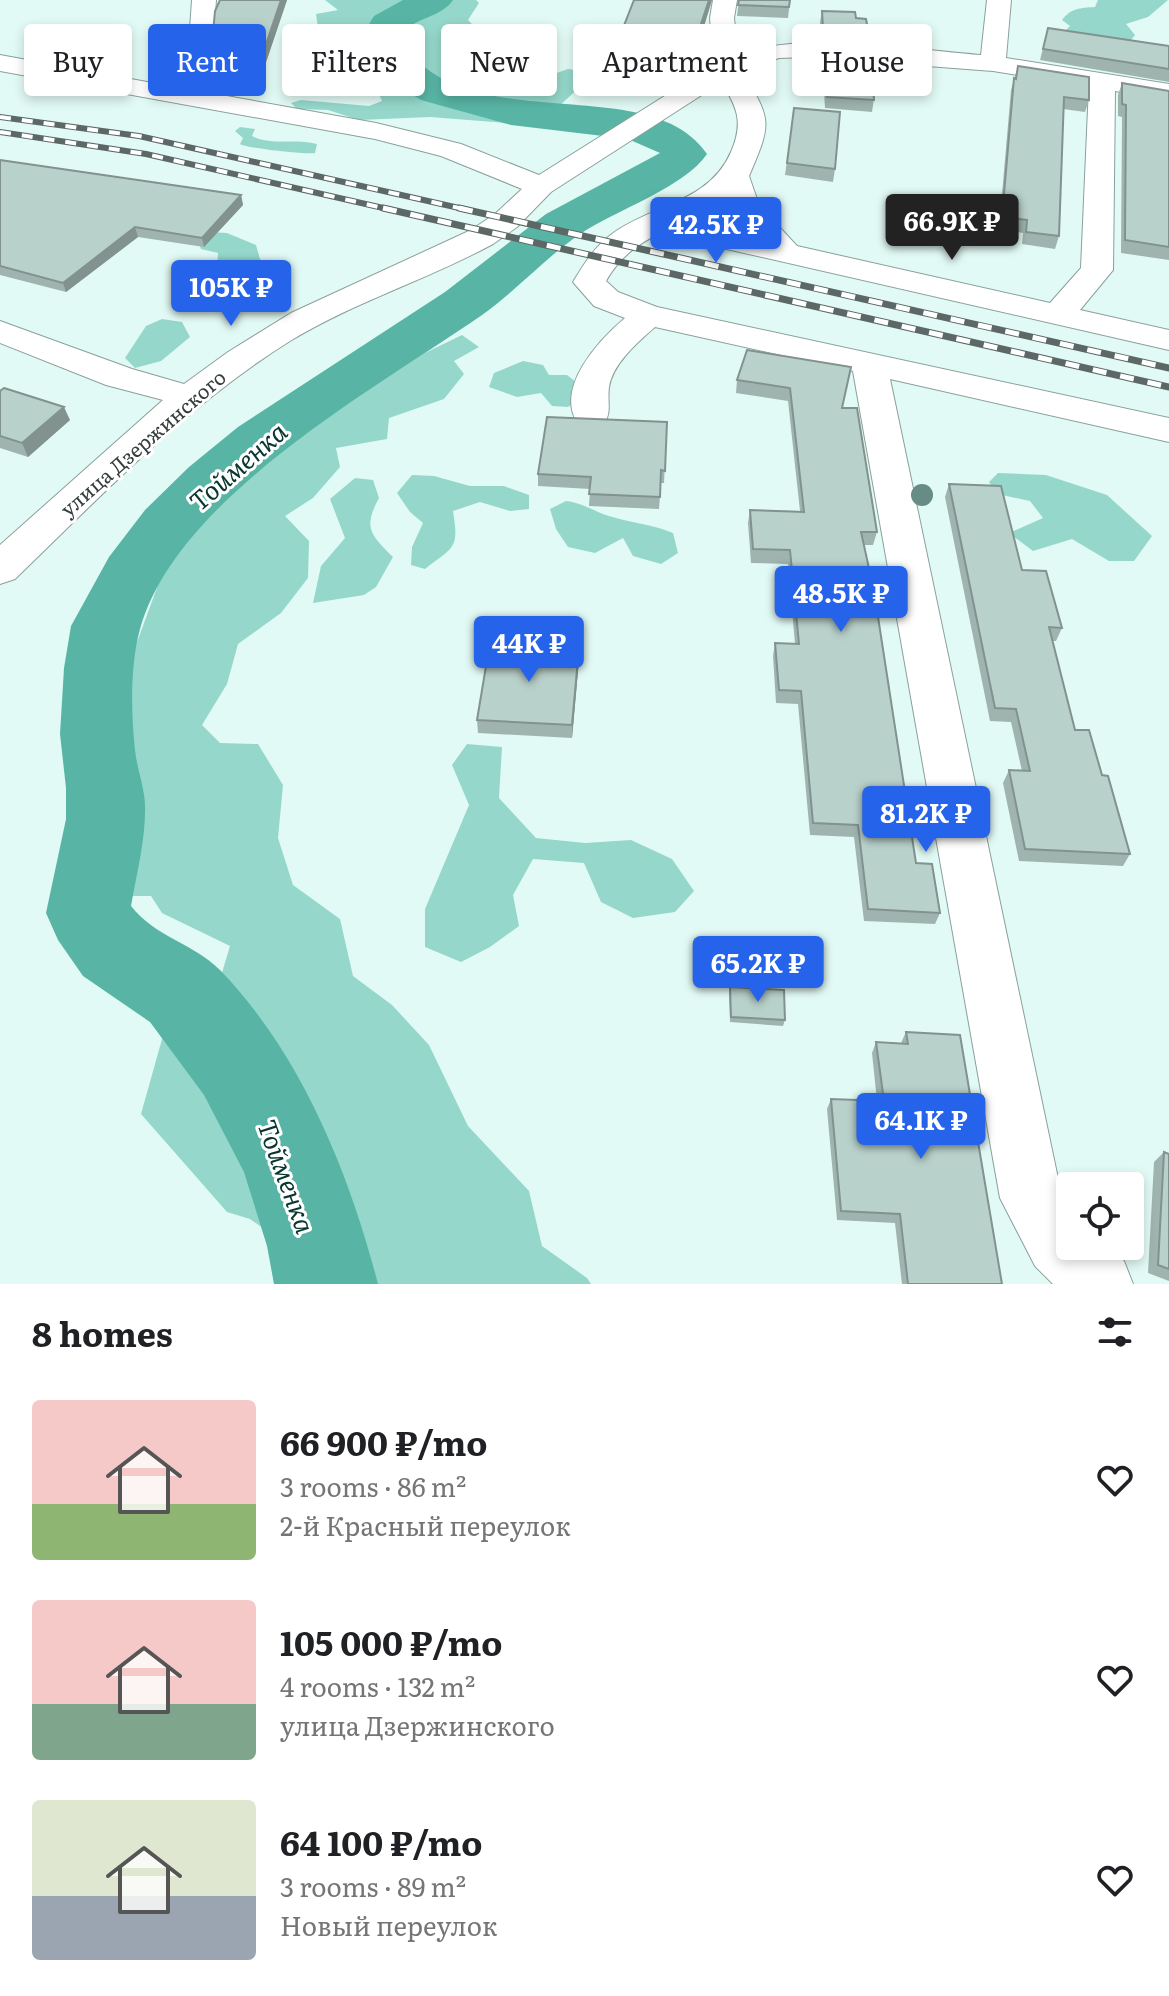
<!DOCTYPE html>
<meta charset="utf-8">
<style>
body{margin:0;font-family:Literata,serif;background:#f2f2f2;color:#202124;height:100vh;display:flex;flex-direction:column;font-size:30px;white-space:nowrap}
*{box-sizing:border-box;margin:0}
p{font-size:26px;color:#757577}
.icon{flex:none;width:44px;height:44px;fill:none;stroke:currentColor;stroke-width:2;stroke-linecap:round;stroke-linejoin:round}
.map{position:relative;height:1284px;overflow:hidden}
.details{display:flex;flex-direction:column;background:#fff;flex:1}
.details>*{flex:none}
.hud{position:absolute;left:24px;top:24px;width:1122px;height:72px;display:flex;gap:16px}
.fabs{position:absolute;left:1056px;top:1172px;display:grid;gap:16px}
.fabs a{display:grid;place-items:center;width:88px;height:88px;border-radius:8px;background:#fff;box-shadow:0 4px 12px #0003;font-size:40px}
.price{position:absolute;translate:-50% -68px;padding:0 18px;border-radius:8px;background:#2563eb;color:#fff;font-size:26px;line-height:52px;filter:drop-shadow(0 2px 4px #0008)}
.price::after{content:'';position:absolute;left:50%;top:48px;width:24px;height:18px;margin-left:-12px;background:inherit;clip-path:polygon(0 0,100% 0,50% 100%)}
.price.active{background:#222;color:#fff}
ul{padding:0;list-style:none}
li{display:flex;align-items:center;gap:24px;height:200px;padding:0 32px}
li span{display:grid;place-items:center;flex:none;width:224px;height:160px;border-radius:8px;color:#555}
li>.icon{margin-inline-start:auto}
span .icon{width:96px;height:96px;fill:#fffc;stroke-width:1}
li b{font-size:34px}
h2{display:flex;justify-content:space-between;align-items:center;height:96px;padding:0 32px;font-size:34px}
.chip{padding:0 28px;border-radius:8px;background:#fff;box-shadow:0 4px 12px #0003;font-size:28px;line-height:72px}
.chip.active{background:#2563eb;color:#fff}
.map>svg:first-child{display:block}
</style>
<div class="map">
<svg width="1169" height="1284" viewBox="0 0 1169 1284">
<rect width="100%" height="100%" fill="#e2faf5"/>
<g fill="#95d8cb">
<path d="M325 0H476L479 3 468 20 475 27 467 35 452 37 453 41 474 43 481 48 473 56C482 57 490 62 498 63 518 66 537 52 551 75L568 69 583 71V84L544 120 520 124 430 117 359 120 328 110 297 109 291 103 301 100 369 106 382 101 378 92 310 57 306 49 318 28 316 14 338 10Z"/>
<path d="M1098 0H1168L1148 17 1126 24 1135 35 1130 41 1063 33 1070 26 1062 20C1071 8 1080 8 1095 7Z"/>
<path d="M701 41 706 44C675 59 644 82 611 62L612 58C629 51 683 40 701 41Z"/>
<path d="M240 127 255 129 252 136C272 146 296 138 317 144L315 153C308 155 245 148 240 144L243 138 235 131Z"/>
<path d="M209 232 227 233 256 245 260 259 267 267 253 298 220 305 202 295 217 268 218 253 201 249 197 239Z"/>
<path d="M162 319 182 322 190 337 161 361 135 368 125 358 146 326Z"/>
<path d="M462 335 479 347 454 361 464 374 444 399 389 418 387 439 336 448 340 467 313 498 285 516 309 541 308 578 281 613 238 644 227 684 202 725 220 743 258 744 283 785 278 838 293 885 340 919 353 976 392 1005 429 1045 468 1126 529 1191 542 1246 587 1278 591 1284H306L294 1250 250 1219 227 1212 141 1114 171 1007 218 986 230 946 162 913 151 896H125L102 864 113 820 98 735 107 694 129 664 173 544 235 469 328 400Z"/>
<path d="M523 361 543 365 549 375H567L581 386 580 398 568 407 552 406 541 393 517 397 489 387 494 373Z"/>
<path d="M998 473 1046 475 1107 495 1152 536 1134 561H1109L1072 539 1033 551 1009 533 1043 518 1030 501 997 494 989 482Z"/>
<path d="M412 475 434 476 470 486H504L529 495V509L510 511 480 502 453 511C459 549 455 546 425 569L411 565 412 547 423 523 410 512 397 493Z"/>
<path d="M355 478 373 480 379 498C363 528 370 534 393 557L376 587 364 595 313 603 321 566 345 538 330 499Z"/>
<path d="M566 501C583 503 593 511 609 516 630 523 652 524 673 533L678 553 661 564 633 556 623 538 595 553 568 547 556 529 550 509Z"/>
<path d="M467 744 502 747 499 798 536 838 585 843 631 840 672 859 694 891 675 912 633 918 601 902 584 863 533 859 513 895 519 926 490 947 461 962 425 947V909L469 805 452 765Z"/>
</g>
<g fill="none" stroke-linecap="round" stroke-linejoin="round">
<path fill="#58b5a5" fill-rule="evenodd" d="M403 0H453C441 18 415 17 401 34 400 44 405 47 411 54 482 136 651 72 707 154 685 187 616 210 580 234 545 258 517 290 482 315 375 389 177 497 140 629 130 665 131 713 135 750 137 769 144 785 145 804 146 838 137 872 131 906 155 937 193 943 220 970 301 1054 349 1172 378 1284H274L267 1246 244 1172 204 1095 150 1022 83 976 58 940 46 913 66 819V788L60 734 64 668 71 626 109 557 145 510 189 467 238 427 445 292 546 214 660 153 628 139 511 125 421 100 392 82 366 50 361 37 374 16Z"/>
<g stroke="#8aa09b" stroke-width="2">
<path id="minor" d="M192 0H216L213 43 182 88 376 123 461 144 539 175 714 65 710 18 713 0H737L734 18 738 55C800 30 913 50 981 55L987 0H1011L1006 58 1169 84V100L1115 91 1113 270 1080 310 1169 330V350L709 245 669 228C642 242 622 253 606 281L618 292 657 307 1169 418V442L890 379 1060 1188 1070 1205V1246H1107L1124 1261 1133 1284H1053L1035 1266 1000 1198 853 371 655 327C638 342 613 363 609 387 607 401 612 412 604 424L591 427 578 424C554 388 599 340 625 318L594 306 573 282C584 264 594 247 612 234 653 204 709 203 731 152 744 122 737 108 722 82L551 192 517 227 493 244C427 280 354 302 290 341 187 405 102 495 15 579L0 584V545L163 400 106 385 0 343V321L132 369 184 384 228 352 291 313 471 230 495 214 522 189 441 156 375 139 0 71V55L158 84 189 43ZM809 57 993 71 1089 86 1081 268 1050 303 797 246 759 205 749 176C772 122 772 121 742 71L779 58ZM727 197 734 214 754 237 719 229 693 216Z"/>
</g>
<use href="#minor" fill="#fff" fill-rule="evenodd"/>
<g stroke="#5c6865" stroke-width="6">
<g id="rail-far1">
<path d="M0 117 139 136 468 210"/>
<path d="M0 132 146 154 392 210"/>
</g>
</g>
<g stroke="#5c6865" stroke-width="7">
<g id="rail">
<path d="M383 208 1169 387"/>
<path d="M459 208 1169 368"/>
</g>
</g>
<use href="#rail-far1" stroke="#fff" stroke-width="4" stroke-dasharray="11" stroke-linecap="butt"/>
<use href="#rail" stroke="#fff" stroke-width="5" stroke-dasharray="14" stroke-linecap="butt"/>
</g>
<circle fill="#678b85" cx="922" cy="495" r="11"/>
<g fill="#9fb4af">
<path d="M220 0H287L261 77 217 78 215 66 219 55H208L206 44 213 33Z"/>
<path d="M712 0 700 39 674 36 671 43 622 39 623 28Z"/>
<path d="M739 0H790L788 18 737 16Z"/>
<path d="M822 11 856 18 868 30 866 41 821 40 820 22Z"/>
<path d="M1048 28 1169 46V82L1040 60Z"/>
<path d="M824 50 876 85 872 112 825 108 822 61Z"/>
<path d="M1018 66 1089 100 1085 112 1063 109 1059 236 1055 249 1022 244 1023 233 999 229 1011 90Z"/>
<path d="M1122 83 1169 91V260L1121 253 1122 117 1118 116V95Z"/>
<path d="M794 108 835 169 833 182 785 175Z"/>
<path d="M0 160 241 195 243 205 204 247 138 237 66 292 0 275Z"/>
<path d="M747 350 842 408 877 532 873 545H864L916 863 940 913 935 924 864 921 854 837 810 835 798 704 776 703 773 656 775 643 795 644 788 564 751 563 748 523 750 510 800 511 788 401 736 393 737 380Z"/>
<path d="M0 391 70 420 28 457 0 448Z"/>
<path d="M667 422 664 483H661L659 509 589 506 590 489 538 486V474Z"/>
<path d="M949 484 1022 570 1062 628 1056 641H1052L1075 730 1102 775 1130 854 1123 866 1019 861 1003 783 1009 770 1022 771 1011 722 990 721 945 497Z"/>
<path d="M579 660 572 738 478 733 477 720Z"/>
<path d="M730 987 785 1020 783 1026 730 1022 729 993Z"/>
<path d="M906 1032 1002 1284H902L895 1223 837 1220 827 1109 831 1099 877 1101 872 1053 876 1042 901 1043Z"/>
<path d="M1164 1152 1169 1154V1281L1148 1273 1154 1162Z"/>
</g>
<g fill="#82928e">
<path d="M281 0H287L261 77 259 65Z"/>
<path d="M709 0H712L700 39V27Z"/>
<path d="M674 25V36L671 43V32Z"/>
<path d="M241 195 243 205 204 247 202 238Z"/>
<path d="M135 227 138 237 66 292 63 283Z"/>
<path d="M64 407 70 420 28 457 22 443Z"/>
<path d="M579 647V660L572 738V725Z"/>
</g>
<g fill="#b9d1cb" stroke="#82928e" stroke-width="2">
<path d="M220 0H281L259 65 215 66 223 44H206L213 33 215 11Z"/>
<path d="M634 0H709L700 27 674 25 671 32 623 28Z"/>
<path d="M739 0H790L789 7 738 5Z"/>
<path d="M822 11 855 12 856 18 866 19 868 30 823 28Z"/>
<path d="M1048 28 1169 46V69L1043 49Z"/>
<path d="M824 50 871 53 876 85H873L874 100 827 97Z"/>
<path d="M1018 66 1089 77V100L1064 97 1059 236 1026 232 1027 220 1002 217 1014 78 1016 79Z"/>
<path d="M1122 83 1169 91V247L1125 240 1126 105 1122 104Z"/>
<path d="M794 108 840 112 835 169 787 163Z"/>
<path d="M0 160 241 195 202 238 135 227 63 283 0 266Z"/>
<path d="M747 350 851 367 842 408H857L877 532H861L874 591 916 863 932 864 940 913 868 909 858 825 813 823 801 691 779 690 775 643 799 644 790 550 753 549 750 510 804 512 790 388 737 380Z"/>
<path d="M4 388 64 407 22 443 0 436V391Z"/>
<path d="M547 417 667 422 665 471 661 470 660 497 589 494 591 477 538 474Z"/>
<path d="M949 484 1001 486 1022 570 1046 571 1062 628 1049 627 1075 730H1089L1102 775 1108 776 1130 854 1025 849 1009 770 1030 771 1016 709 995 708Z"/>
<path d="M490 642 579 647 572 725 477 720Z"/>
<path d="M730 987 784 990 785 1020 731 1017Z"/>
<path d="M906 1032 960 1035 1002 1284H908L900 1214 841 1211 831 1099 884 1101 876 1042 908 1044Z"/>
<path d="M1164 1152 1169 1154V1269L1158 1265Z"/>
</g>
<g text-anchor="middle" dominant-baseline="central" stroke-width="6" stroke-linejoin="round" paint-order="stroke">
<g font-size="20" fill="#353e3c" stroke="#fff">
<text transform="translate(142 442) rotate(-41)">улица Дзержинского</text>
</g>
<g font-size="26" font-style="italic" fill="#093730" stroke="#fff">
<text transform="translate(237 465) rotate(-41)">Тойменка</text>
<text transform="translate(288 1176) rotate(70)">Тойменка</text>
</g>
</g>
</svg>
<div class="fabs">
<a><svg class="icon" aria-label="locate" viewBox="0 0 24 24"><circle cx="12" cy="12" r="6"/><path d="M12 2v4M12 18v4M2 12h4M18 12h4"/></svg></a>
</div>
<b class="price active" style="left:952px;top:262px">66.9K ₽</b>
<b class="price" style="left:716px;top:265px">42.5K ₽</b>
<b class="price" style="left:231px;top:328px">105K ₽</b>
<b class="price" style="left:841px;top:634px">48.5K ₽</b>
<b class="price" style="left:529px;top:684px">44K ₽</b>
<b class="price" style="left:926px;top:854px">81.2K ₽</b>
<b class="price" style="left:758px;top:1004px">65.2K ₽</b>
<b class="price" style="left:921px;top:1161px">64.1K ₽</b>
<div class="hud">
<a class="chip">Buy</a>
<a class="chip active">Rent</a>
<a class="chip">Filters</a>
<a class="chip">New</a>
<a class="chip">Apartment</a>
<a class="chip">House</a>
</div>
</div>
<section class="details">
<h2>8 homes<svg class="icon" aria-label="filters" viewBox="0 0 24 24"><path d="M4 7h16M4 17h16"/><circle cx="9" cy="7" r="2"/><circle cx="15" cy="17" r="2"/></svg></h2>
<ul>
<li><span style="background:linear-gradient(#f6c9c9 65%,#8fb573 0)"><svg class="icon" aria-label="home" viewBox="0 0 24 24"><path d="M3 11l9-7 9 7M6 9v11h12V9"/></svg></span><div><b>66 900 ₽/mo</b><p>3 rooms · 86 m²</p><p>2-й Красный переулок</p></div><svg class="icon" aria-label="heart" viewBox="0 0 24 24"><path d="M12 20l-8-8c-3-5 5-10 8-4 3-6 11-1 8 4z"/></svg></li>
<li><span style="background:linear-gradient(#f6c9c9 65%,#7fa58c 0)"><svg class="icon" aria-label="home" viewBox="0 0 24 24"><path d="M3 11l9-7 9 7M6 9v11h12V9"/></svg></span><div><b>105 000 ₽/mo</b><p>4 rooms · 132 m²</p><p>улица Дзержинского</p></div><svg class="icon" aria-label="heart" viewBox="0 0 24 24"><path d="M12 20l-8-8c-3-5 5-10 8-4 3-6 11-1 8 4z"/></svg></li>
<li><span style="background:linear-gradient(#dfe7d0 60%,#9aa5b1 0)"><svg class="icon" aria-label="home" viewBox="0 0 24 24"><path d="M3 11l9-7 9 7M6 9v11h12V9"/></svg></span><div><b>64 100 ₽/mo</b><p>3 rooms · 89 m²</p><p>Новый переулок</p></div><svg class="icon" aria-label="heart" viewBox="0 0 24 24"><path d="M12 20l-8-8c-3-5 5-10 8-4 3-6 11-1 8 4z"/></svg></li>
</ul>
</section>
